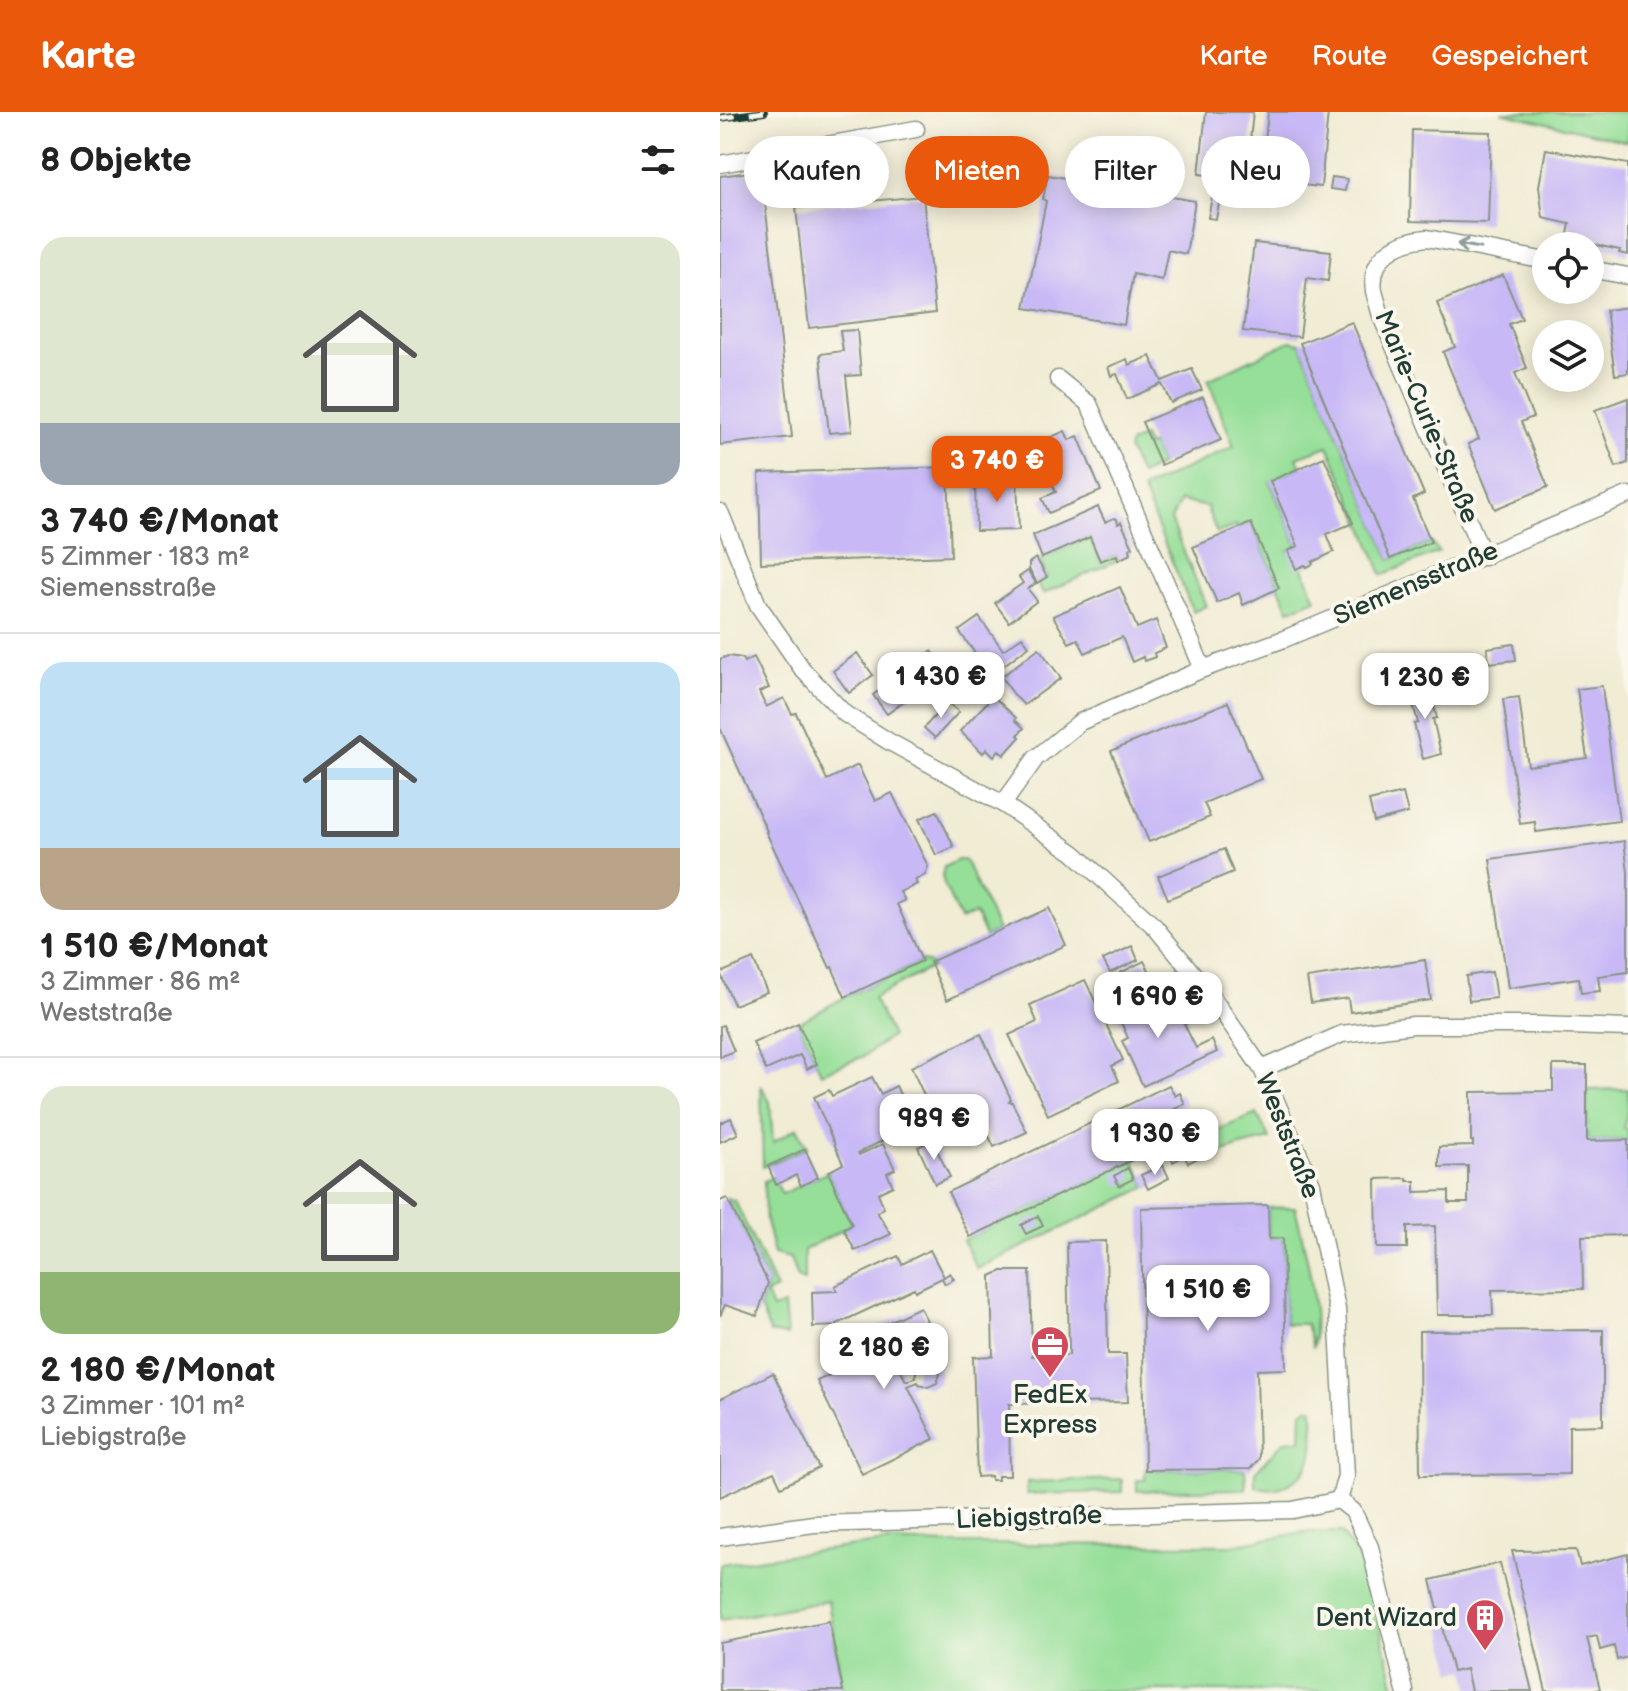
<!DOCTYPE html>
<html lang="de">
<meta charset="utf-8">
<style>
body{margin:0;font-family:"Balsamiq Sans",sans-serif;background:#f6f6f6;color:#222;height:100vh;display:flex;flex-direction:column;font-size:30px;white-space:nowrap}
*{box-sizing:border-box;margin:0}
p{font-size:26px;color:#767676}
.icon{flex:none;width:44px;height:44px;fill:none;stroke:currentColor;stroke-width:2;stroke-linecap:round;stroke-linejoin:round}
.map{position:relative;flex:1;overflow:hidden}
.panel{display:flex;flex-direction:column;background:#fff;width:720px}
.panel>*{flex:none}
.guide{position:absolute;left:24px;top:24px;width:760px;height:72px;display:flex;gap:16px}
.tools{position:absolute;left:812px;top:120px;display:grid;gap:16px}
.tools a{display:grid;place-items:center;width:72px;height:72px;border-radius:50%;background:#fff;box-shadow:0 4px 20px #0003;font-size:40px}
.price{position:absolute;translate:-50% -68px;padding:0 18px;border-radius:16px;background:#fff;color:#222;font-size:26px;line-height:52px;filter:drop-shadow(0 2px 4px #0008)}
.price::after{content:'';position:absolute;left:50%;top:48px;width:24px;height:18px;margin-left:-12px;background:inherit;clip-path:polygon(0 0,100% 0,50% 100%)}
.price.active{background:#ea580c;color:#fff}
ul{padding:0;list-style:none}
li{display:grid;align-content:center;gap:16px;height:424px;padding:0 40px}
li+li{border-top:2px solid #e0e0e0}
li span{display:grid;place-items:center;height:248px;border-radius:24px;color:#555}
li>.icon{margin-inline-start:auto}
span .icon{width:144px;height:144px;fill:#fffc;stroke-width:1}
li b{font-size:34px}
h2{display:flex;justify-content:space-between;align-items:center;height:96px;padding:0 40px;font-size:34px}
.chip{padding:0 28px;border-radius:36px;background:#fff;box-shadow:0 4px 20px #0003;font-size:28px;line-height:72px}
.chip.active{background:#ea580c;color:#fff}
header{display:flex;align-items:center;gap:48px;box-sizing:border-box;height:112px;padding:0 40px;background:#ea580c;color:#fff}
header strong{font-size:38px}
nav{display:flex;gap:44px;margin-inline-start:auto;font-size:28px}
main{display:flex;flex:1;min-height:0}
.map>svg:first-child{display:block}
</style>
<header>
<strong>Karte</strong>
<nav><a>Karte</a><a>Route</a><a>Gespeichert</a></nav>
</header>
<main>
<section class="panel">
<h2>8 Objekte<svg class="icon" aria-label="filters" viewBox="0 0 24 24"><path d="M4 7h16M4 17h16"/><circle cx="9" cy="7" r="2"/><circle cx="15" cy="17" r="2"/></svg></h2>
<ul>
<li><span style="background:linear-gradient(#dfe7d0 75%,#9aa5b1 0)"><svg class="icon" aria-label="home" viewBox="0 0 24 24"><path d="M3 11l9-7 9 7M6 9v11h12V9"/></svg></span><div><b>3 740 €/Monat</b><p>5 Zimmer · 183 m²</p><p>Siemensstraße</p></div></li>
<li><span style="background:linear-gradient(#bfe0f5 75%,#b9a48a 0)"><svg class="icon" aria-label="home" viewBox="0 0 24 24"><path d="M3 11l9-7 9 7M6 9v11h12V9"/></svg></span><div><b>1 510 €/Monat</b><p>3 Zimmer · 86 m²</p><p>Weststraße</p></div></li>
<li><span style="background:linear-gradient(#dfe7d0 75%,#8fb573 0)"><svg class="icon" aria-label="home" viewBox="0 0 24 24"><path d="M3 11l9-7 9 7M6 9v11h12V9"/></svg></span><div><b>2 180 €/Monat</b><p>3 Zimmer · 101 m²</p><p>Liebigstraße</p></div></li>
</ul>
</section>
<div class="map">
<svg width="908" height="1579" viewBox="0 0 908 1579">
<rect width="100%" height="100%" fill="#fbf7ec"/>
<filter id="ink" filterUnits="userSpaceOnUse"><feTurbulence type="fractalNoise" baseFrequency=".0125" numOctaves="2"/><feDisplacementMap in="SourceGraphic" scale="16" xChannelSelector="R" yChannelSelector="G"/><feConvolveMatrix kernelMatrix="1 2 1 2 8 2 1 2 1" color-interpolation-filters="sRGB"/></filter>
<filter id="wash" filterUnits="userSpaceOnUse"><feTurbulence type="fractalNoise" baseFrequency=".006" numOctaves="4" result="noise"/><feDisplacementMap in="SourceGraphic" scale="32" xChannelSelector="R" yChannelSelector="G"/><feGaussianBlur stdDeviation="1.8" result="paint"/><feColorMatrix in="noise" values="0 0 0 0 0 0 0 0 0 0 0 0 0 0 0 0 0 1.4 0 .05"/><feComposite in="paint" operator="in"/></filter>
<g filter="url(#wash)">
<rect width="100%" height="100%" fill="#f1ecd4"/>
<g fill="#96df99" stroke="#5a8e66" stroke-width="2">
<path d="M781 0H908V30L793 3Z"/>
<path d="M570 229 580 231 670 447 711 430 719 440 662 463 645 418 608 334 577 345 581 355 550 370 578 434 568 439 582 454 596 487 569 498 531 411 518 416 516 414 497 421 488 399V395L460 389 451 408 486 494 473 500 422 377 514 334 488 268Z"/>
<path d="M423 325 427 334 432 332 441 353 420 363 408 337 410 332Z"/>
<path d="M370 425 380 449 397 443 398 448 323 482 317 471 327 465 320 449 322 446Z"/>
<path d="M238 748H244L247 752 278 819 265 825 255 802 240 808 225 775 222 764 224 755Z"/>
<path d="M202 849 210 851 212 855 153 886 172 924 144 944 101 961 78 911 125 885Z"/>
<path d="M41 973 50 990 53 1030 77 1016 87 1035 43 1055Z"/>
<path d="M908 977V997L904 1016 908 1017V1028L867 1029V978Z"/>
<path d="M537 1002 550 1027C531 1032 511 1035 492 1045L482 1024Z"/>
<path d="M413 1047 427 1075 257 1157 243 1128Z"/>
<path d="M108 1060 132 1113 84 1138V1169L77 1166 70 1146 54 1142 45 1105 44 1069 53 1065 62 1082Z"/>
<path d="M7 1086 15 1089 56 1177 46 1182 52 1197 64 1193 67 1224 50 1221 40 1195 48 1171Z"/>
<path d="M575 1095C586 1141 599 1188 593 1236L586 1212H565L563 1127H549L548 1096Z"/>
<path d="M589 1295H593C593 1327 601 1357 566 1373 555 1378 546 1377 535 1374V1360L564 1329 581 1328 582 1299Z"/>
<path d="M525 1357 526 1377 417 1379V1368H425V1358Z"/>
<path d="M402 1367V1380L307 1382V1370Z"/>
<path d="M585 1420H621L645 1456 676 1579H123L108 1489 0 1508V1452L166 1430 229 1432 511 1433Z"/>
</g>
<g id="blocks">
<g fill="#c8b9f6" fill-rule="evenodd">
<path d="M486 0H533L526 67 479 62Z"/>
<path d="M548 0H608L601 75 541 69Z"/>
<path d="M692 18 771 20 768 111 690 109Z"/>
<path d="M826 37 908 52V143L899 141 900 138 847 127 850 112 823 106 819 74Z"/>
<path d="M109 49 112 76 44 82 72 325 0 333V64L44 58V60L68 57V55Z"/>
<path d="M328 63 475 89 466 142 448 138 442 168 413 162 404 213 305 196 326 89 323 87Z"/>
<path d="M612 65 627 67 625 79 610 77Z"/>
<path d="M203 84 215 201 89 216 76 96Z"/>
<path d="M492 85 500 87 496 107 488 106Z"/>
<path d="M534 131 611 139 608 169 587 166 580 225 523 219Z"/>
<path d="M783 163 802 207 789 212 807 256 795 261 813 305 801 310 828 375 775 397 748 332 759 327 723 240 735 235 717 191Z"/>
<path d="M908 195V261L895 263 886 198Z"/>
<path d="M632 210 704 382 693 387 711 430 670 447 580 231Z"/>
<path d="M137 218 141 263 126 264 132 319 109 321 100 242 123 239 120 219Z"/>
<path d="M430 244 442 269 472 257 482 278 451 291 442 272 407 287 397 262 391 264 388 255 407 247 409 253Z"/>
<path d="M483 285 501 328 441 353 422 310Z"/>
<path d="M908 286V351L896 355 875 298Z"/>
<path d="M345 319 349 328 358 324 381 379 329 401 322 386 336 380 319 340 328 337 324 328Z"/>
<path d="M604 345 633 411 607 422 614 440 592 450 593 452 587 455 585 453 576 457 568 439 578 434 550 369Z"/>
<path d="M228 355 231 444 41 451 39 361Z"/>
<path d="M297 365 299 418 256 419 255 366Z"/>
<path d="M378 395 385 410 394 406 397 407 398 412 401 410 413 435 410 437 411 442 398 448 397 443 380 449 370 425 322 446 313 423Z"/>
<path d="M531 411 559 476 523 493 519 481 497 491 473 435Z"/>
<path d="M316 446 327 465 317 471 309 457V451Z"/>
<path d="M308 459 316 471 308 477 317 489 289 510 275 491 303 471 299 465Z"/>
<path d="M400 475 417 516 436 508 446 536 434 541 435 545 424 549 423 545 412 550 402 525 365 541 358 527 349 531 333 504Z"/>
<path d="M259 505 283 538 302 525 309 534 271 563 239 519Z"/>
<path d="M794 532 796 548 769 551 767 536Z"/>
<path d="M319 536 341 566 304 593 296 585 281 565Z"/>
<path d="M212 539 227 558 167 602 153 583Z"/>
<path d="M137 541 153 563 129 581 113 559Z"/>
<path d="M8 544 22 546 24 550 34 545 49 576 39 580 46 595 64 586 72 602 76 601 107 668 138 653 155 689 172 681 208 754 205 763 195 768 197 772 180 780 185 788 177 792 202 849 125 885 112 855 110 856 46 720 47 719 0 616V547Z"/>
<path d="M708 572 717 606 713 607 721 642 703 647 694 612 698 611 689 577Z"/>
<path d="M882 574 899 709 816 720 815 710 800 712 783 587 799 585 808 654 867 646 857 577Z"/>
<path d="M273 584 296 606 295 608 304 616 298 623 300 625 284 643 279 638 274 644 267 637 263 641 240 619Z"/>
<path d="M227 590 239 600 215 626 204 616Z"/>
<path d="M508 590 541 667 484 691 490 705 429 730 391 639Z"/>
<path d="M683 681 688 701 654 710 649 689Z"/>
<path d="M217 699 234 735 216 743 199 707Z"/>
<path d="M904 729 908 760V860L878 864 880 879 861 881 859 866 788 876 770 747Z"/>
<path d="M504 737 513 760 448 787 438 764Z"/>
<path d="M329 796 346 833 227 888 210 850Z"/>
<path d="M412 834 418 848 390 861 383 848Z"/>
<path d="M33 847 47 880 14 893 0 861Z"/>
<path d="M705 848 711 888 630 900 628 886 591 891 587 866Z"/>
<path d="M424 849 432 864 397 880 390 866Z"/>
<path d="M772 860 776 886 749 889 746 864Z"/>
<path d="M365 868 403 948 392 954 399 969 328 1003 289 923 317 910 310 893Z"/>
<path d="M426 882 434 898 439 895 444 905 463 897 469 910 464 912 476 936 492 928 497 940 423 974 402 929 408 926 392 890 405 884 408 891Z"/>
<path d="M78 911 97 952 87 957 80 943 46 958 33 931Z"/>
<path d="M3 913 14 939 0 945V914Z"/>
<path d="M261 922 291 987 289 989 292 990 307 1020 274 1035 259 1003 221 1020 191 955Z"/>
<path d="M833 953H867V1029L908 1028V1123L862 1124 863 1177 772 1178 773 1203H717L715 1114 687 1115V1136H657L656 1067 687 1066V1069H695V1080L729 1079V1091H748V1054L719 1055V1035L753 1034V1029H751V980L833 979Z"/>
<path d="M152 965 161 982 176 974 194 1013 138 1041 139 1043 163 1032 175 1057 167 1061 173 1074 158 1081 164 1096 157 1100 171 1122 135 1139 124 1117 132 1113 108 1060 123 1052 94 985 109 978 112 984Z"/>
<path d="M449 973 455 984 460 981 465 992 435 1007 444 1033 250 1125 228 1080Z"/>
<path d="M11 1006 18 1022 0 1030V1011Z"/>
<path d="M482 1024 490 1040 468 1051 464 1044 453 1050 449 1042Z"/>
<path d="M212 1028 230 1065 215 1072 198 1035Z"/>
<path d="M85 1037 98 1065 81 1074 76 1063 56 1073 48 1054Z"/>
<path d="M443 1053 449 1066 428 1077 421 1063Z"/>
<path d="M408 1056 413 1067 399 1074 394 1064Z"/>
<path d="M7 1086 48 1171 37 1204 5 1193 0 1204V1089Z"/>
<path d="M548 1093 549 1127 563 1126 566 1257 537 1258 539 1347 530 1357 425 1358 421 1096Z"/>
<path d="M318 1104 323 1114 306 1122 301 1113Z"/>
<path d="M386 1129 388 1242H406L408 1290 289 1292 290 1364H278V1368H271V1364L257 1365 253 1245 273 1244 271 1164 282 1159H310L312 1244 349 1243 347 1130Z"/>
<path d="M210 1138 224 1165 230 1161 234 1167 225 1172 222 1166 195 1179 194 1176 117 1212V1214L93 1215 92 1180 117 1179 115 1174 178 1144 182 1152Z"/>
<path d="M200 1195 221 1237 201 1246 204 1251 207 1250 216 1253 220 1262 217 1271 208 1275 199 1272 198 1270 188 1274 214 1327 142 1362 97 1269 127 1255 123 1245 153 1230 148 1220ZM198 1248 200 1253 198 1254 195 1264 196 1266 186 1269 180 1257Z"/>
<path d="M883 1218V1313L849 1314V1362L700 1363 699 1219Z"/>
<path d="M53 1261 99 1356 61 1375 54 1360 0 1385V1287Z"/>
<path d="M856 1438 860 1454 908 1442V1545L897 1548 894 1534 880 1538 877 1524 867 1526 880 1577 873 1579H826L792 1439Z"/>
<path d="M780 1451 812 1579H751L746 1557 733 1560 727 1536 711 1468Z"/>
<path d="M109 1509 123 1579H0V1531Z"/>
</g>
</g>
</g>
<g filter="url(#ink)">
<use href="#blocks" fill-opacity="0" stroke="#889484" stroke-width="2"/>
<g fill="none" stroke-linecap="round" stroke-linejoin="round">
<g stroke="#889484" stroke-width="19">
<g id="minor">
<path d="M0 52 196 17"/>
<path d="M870 157 908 164"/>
<path d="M338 267 369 292 483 557"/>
<path d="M0 400 38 493 83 558 125 602 168 629 283 692 354 741 435 815 492 885 542 957 592 1072 617 1197 626 1364 619 1388"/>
<path d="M764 445 661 204C659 196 656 187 654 179 649 144 677 129 707 126L826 149"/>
<path d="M283 692 316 646 360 610 483 557 564 527 908 383"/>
<path d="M542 957 622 922 693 913H818L908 916"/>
<path d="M619 1388 633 1399 650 1435 685 1579"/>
<path d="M0 1425 94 1412 573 1398 619 1388"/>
</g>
</g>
<use href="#minor" stroke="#fff" stroke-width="16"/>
<g stroke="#1f3d34" stroke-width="8">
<path id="rail" d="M0 6 44 0"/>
</g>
<use href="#rail" stroke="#fbf7ec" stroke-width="5" stroke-dasharray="15" stroke-linecap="butt"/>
</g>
<defs><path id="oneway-shaft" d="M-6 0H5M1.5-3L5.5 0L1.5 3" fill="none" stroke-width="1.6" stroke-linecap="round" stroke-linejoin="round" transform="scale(2)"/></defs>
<use stroke="#8f9e9a" href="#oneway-shaft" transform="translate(749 134) rotate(-169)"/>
</g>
<defs>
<g id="office-pin" transform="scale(2)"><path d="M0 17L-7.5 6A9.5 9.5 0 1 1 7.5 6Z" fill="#d1495b" stroke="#fbf7ec"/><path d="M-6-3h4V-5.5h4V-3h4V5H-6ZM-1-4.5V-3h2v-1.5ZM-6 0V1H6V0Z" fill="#fff"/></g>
<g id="building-pin" transform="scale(2)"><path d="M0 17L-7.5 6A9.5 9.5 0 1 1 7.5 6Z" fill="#d1495b" stroke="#fbf7ec"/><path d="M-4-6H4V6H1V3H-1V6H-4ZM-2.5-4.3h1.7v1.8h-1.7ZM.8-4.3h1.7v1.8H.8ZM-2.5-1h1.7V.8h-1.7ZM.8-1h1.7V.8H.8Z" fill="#fff"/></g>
</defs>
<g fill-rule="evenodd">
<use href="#office-pin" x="330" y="1233"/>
<use href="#building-pin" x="765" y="1506"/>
</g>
<g text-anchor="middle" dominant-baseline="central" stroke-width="8" stroke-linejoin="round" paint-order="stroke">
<g font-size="26" fill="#1f3d34" stroke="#fbf7ec">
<text transform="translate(706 305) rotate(67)">Marie-Curie-Straße</text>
<text transform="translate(696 472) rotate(-23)">Siemensstraße</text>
<text transform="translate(567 1024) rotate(68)">Weststraße</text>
<text transform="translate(309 1406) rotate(-2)">Liebigstraße</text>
</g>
<g font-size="26" fill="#1f3d34" stroke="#fbf7ec">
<text x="330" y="1283">FedEx<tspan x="330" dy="30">Express</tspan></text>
<text x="737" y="1506" text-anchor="end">Dent Wizard</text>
</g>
</g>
</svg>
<div class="tools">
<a><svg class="icon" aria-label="locate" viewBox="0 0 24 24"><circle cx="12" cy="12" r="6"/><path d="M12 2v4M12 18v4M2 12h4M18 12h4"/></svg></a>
<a><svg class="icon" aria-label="layers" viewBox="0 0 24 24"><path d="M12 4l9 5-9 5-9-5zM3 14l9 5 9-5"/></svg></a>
</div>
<b class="price active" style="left:277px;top:392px">3 740 €</b>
<b class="price" style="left:221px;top:608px">1 430 €</b>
<b class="price" style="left:705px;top:609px">1 230 €</b>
<b class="price" style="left:438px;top:928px">1 690 €</b>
<b class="price" style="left:214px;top:1050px">989 €</b>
<b class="price" style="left:435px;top:1065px">1 930 €</b>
<b class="price" style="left:488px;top:1221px">1 510 €</b>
<b class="price" style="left:164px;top:1279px">2 180 €</b>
<div class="guide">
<a class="chip">Kaufen</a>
<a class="chip active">Mieten</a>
<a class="chip">Filter</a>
<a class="chip">Neu</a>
</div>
</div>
</main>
